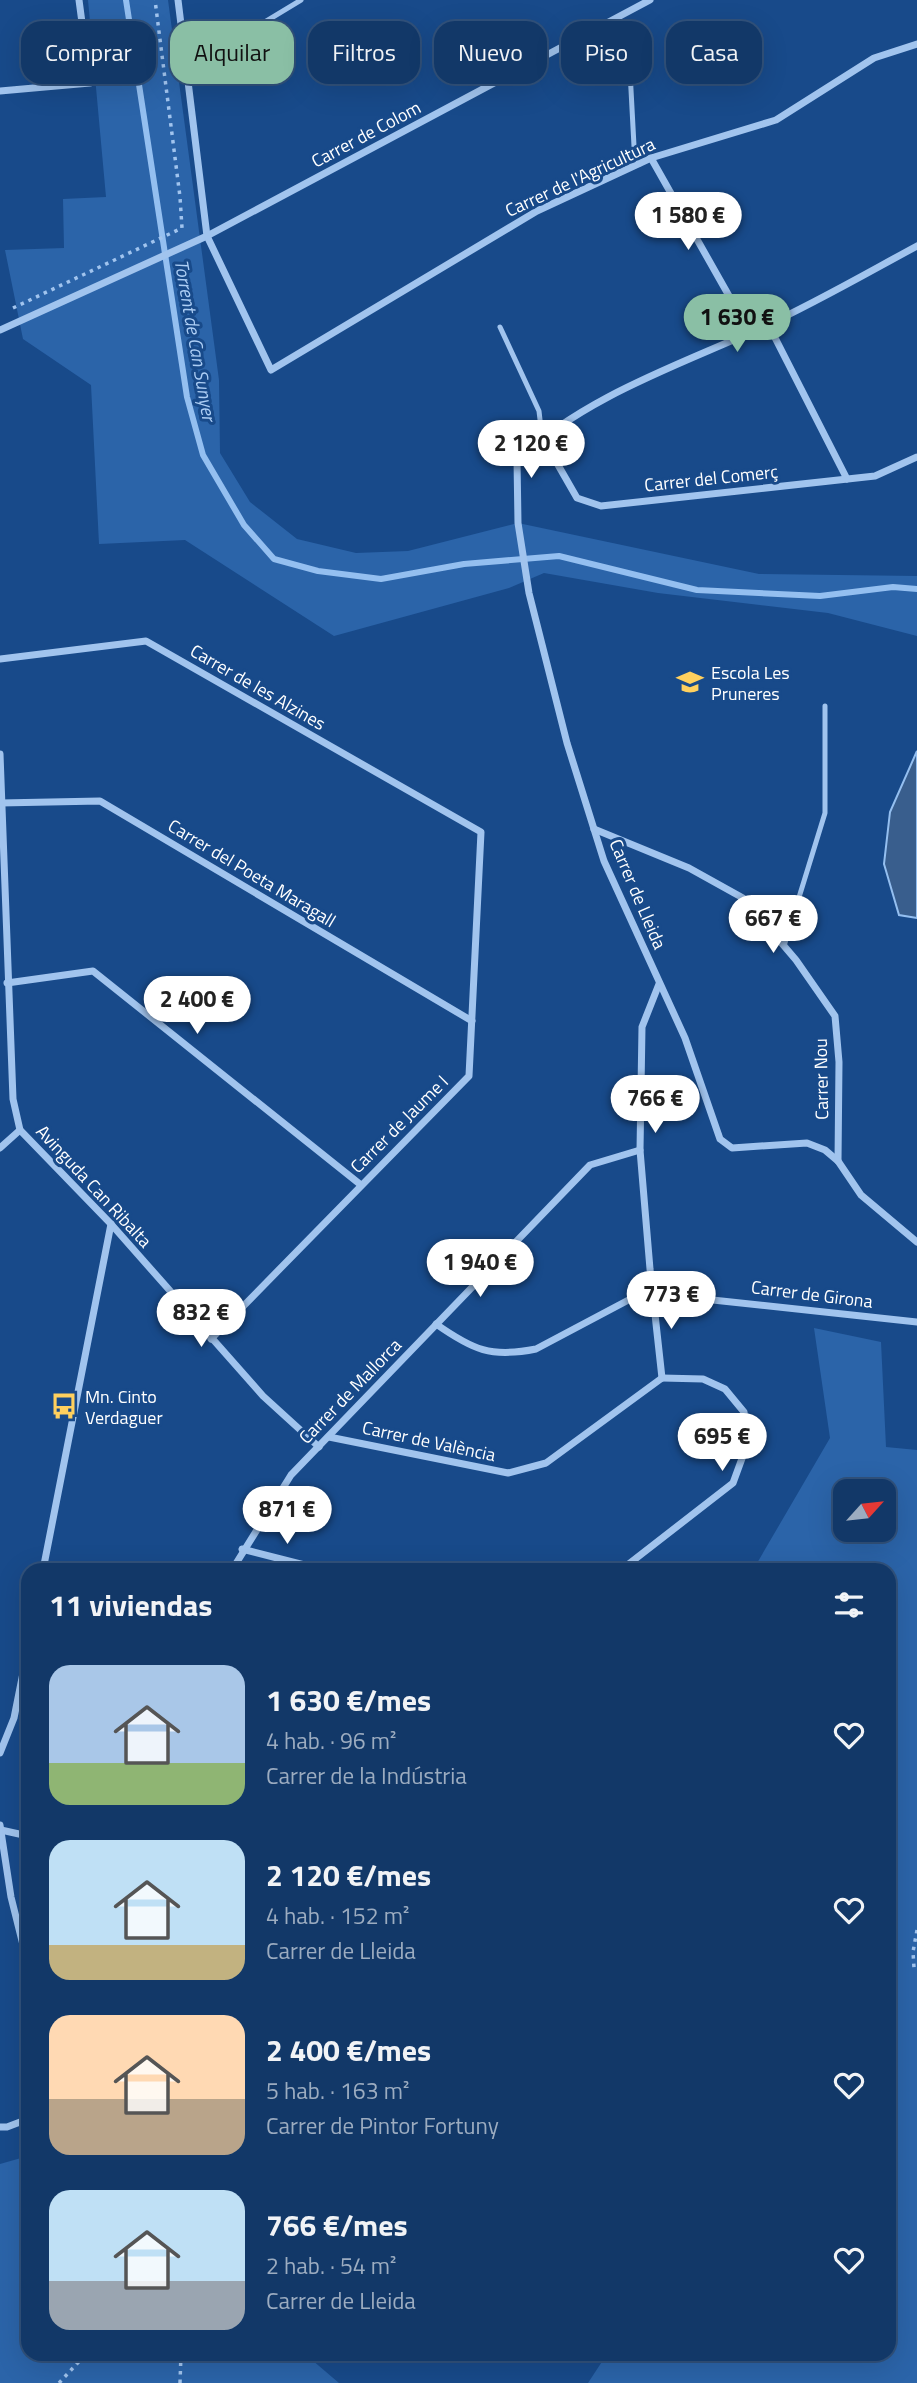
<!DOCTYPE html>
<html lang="es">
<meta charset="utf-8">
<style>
body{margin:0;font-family:"Titillium Web",sans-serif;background:#1f4371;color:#f1f3f6;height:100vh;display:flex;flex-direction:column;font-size:26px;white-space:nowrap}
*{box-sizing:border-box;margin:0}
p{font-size:23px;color:#9cacc0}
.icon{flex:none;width:38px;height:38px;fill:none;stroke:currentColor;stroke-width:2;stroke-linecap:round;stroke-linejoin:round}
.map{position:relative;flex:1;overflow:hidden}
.details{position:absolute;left:21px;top:1563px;width:875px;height:798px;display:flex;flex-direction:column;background:#123868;border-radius:21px;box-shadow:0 7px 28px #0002,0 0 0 2px #31527c}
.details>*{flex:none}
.top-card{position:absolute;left:21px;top:21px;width:875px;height:63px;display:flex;gap:14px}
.needle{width:46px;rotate:63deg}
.fabs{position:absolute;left:833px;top:1479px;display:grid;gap:14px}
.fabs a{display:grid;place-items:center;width:63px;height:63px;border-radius:14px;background:#123868;box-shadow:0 7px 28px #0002,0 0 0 2px #31527c;font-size:35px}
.price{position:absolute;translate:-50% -60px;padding:0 16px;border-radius:24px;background:#fff;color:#222;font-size:23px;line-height:46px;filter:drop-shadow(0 2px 4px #0008)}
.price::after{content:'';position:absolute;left:50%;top:42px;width:21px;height:16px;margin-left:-10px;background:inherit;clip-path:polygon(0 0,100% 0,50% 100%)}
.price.active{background:#8abfa5;color:#111}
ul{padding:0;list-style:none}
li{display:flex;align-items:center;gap:21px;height:175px;padding:0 28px}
li span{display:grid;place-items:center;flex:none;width:196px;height:140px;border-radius:21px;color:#555}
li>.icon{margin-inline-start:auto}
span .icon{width:84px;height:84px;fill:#fffc;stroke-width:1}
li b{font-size:30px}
h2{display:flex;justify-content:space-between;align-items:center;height:84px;padding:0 28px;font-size:30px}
.chip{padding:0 24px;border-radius:21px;background:#123868;box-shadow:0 7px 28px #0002,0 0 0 2px #31527c;font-size:24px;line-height:63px}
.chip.active{background:#8abfa5;color:#111}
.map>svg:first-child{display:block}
</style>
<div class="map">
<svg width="917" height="2383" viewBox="0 0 917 2383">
<rect width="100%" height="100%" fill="#184a8a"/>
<g fill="#2b64a9" fill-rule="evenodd">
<path d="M88 0H168L219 380 220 453 250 502 297 539 356 553 408 551 518 523 759 574 917 576V636L828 613 658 593 544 573 509 588 334 636 185 540 99 544 91 385 23 339 5 250 64 248 63 199 106 197Z"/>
<path d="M814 1328 881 1342 886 1447 917 1450V2383H588L607 2354H889V1570H753L830 1438ZM845 1491H884V1530H845Z"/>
<path d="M28 2156V2354H305L339 2383H0V2164Z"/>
</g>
<path fill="#395e8d" stroke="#94bff0" stroke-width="2" d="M917 751V918L899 915 884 864 890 812Z"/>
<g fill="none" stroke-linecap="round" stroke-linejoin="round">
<path stroke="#94bff0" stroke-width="6" d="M126 0 187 397 203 455 244 525 274 559 318 571 381 579 464 564 559 556 697 590 820 596 893 587 917 589"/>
<g stroke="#a1c4ee" stroke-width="3.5" stroke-dasharray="3.5 5" stroke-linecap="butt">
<path d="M13 308 182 228 180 197 155 0"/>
<path d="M917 1930 913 1952 914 1968 917 1970"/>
<path d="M28 2132V2161"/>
<path d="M59 2383 86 2354"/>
<path d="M180 2383 181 2354"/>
</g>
<g stroke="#a1c4ee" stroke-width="5">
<path d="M184 54H212L301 0"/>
<path d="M630 71 634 146 640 164"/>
<path d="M500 327 539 411 542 437"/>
<path d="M784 946 825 813V706"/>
</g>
<g stroke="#a1c4ee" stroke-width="7">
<path d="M178 0 207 236 271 370 537 211 651 158 776 120 874 58 917 44"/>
<path d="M0 91 90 83 79 0"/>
<path d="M651 158 750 333"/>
<path d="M917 246C867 273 817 302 765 326 680 365 587 395 517 460L518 523 529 593 567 743 604 861 685 1038 720 1139 732 1148 807 1143 825 1150 838 1161 861 1195 917 1242"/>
<path d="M768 324 847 479"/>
<path d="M0 330 207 236 650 0"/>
<path d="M542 437 577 498 601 506 875 476 917 457"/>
<path d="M0 659 146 641 481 832 469 1076 211 1339"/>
<path d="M0 754 13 1099 20 1130 111 1224 263 1396 319 1447"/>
<path d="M0 803 100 801 472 1021"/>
<path d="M594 829 689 868 743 898 796 960 835 1016 839 1062 838 1161"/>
<path d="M7 983 93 971 361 1185"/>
<path d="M659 984 642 1027 640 1150 650 1269 662 1378"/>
<path d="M0 1148 20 1130"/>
<path d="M653 1287 666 1295 917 1322"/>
<path d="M436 1324C473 1350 491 1358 536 1349L653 1287"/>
<path d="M329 1437 508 1473 546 1463 662 1378"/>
<path d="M242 1549 324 1570"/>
<path d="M43 1570 111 1224"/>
<path d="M232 1570 291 1475 590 1165 640 1150"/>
<path d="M621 1570 733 1483 748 1442 744 1412 725 1389 703 1379 662 1378"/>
<path d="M0 1753 14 1718 28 1648"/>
<path d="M0 1825 11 1897 28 1965"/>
<path d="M1 1830 28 1836"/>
<path d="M0 2127H7L28 2119"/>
</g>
</g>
<defs>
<g id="school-bare" transform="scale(2.1)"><path d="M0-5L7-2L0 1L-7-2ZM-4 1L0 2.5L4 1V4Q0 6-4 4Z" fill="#ffd05e" stroke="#184a8a" stroke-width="2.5" paint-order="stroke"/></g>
<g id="bus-bare" transform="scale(2.1)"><path d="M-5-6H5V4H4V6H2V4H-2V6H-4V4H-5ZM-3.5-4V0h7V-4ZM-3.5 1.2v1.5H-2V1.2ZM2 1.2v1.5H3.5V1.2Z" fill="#ffd05e" stroke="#184a8a" stroke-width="2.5" paint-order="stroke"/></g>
</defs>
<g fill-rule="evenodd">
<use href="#school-bare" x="690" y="682"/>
<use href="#bus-bare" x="64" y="1406"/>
</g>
<g text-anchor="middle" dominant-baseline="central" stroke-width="6" stroke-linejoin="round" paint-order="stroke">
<g font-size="18" fill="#fff" stroke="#184a8a">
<text transform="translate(366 134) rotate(-28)">Carrer de Colom</text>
<text transform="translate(580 177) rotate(-25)">Carrer de l'Agricultura</text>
<text transform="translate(711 478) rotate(-6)">Carrer del Comerç</text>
<text transform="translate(258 687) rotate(30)">Carrer de les Alzines</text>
<text transform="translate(252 873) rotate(31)">Carrer del Poeta Maragall</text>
<text transform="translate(638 894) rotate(67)">Carrer de Lleida</text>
<text transform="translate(821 1079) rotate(-91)">Carrer Nou</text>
<text transform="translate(399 1124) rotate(-45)">Carrer de Jaume I</text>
<text transform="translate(94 1186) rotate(47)">Avinguda Can Ribalta</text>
<text transform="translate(812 1294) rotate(7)">Carrer de Girona</text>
<text transform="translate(350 1391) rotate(-46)">Carrer de Mallorca</text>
<text transform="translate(429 1441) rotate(12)">Carrer de València</text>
</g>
<g font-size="18" fill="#fff" stroke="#184a8a" text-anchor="start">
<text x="711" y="672">Escola Les<tspan x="711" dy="21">Pruneres</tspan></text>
<text x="85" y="1396">Mn. Cinto<tspan x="85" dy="21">Verdaguer</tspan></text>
</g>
<g font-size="19" font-style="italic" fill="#adcef5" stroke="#184a8a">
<text transform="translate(196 340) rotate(80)">Torrent de Can Sunyer</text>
</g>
</g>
</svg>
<div class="fabs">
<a><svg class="needle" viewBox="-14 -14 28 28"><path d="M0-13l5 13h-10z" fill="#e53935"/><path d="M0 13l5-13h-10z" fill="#9cacc0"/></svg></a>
</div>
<b class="price" style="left:688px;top:252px">1 580 €</b>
<b class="price active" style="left:737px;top:354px">1 630 €</b>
<b class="price" style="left:531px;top:480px">2 120 €</b>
<b class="price" style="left:773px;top:955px">667 €</b>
<b class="price" style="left:197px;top:1036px">2 400 €</b>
<b class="price" style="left:655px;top:1135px">766 €</b>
<b class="price" style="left:480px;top:1299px">1 940 €</b>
<b class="price" style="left:671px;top:1331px">773 €</b>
<b class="price" style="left:201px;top:1349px">832 €</b>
<b class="price" style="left:722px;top:1473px">695 €</b>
<b class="price" style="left:287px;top:1546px">871 €</b>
<div class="top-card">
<a class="chip">Comprar</a>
<a class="chip active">Alquilar</a>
<a class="chip">Filtros</a>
<a class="chip">Nuevo</a>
<a class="chip">Piso</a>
<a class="chip">Casa</a>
</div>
<section class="details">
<h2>11 viviendas<svg class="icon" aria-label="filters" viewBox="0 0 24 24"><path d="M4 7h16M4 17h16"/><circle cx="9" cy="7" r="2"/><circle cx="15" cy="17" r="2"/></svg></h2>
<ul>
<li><span style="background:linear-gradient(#a9c7e8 70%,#8fb573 0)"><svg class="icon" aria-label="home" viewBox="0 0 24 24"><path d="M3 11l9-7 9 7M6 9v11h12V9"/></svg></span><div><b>1 630 €/mes</b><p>4 hab. · 96 m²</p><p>Carrer de la Indústria</p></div><svg class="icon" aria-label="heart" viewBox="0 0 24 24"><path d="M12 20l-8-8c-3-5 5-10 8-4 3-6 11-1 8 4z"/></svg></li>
<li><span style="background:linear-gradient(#bfe0f5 75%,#c2b280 0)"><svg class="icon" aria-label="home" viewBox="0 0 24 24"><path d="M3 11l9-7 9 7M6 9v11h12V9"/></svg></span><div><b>2 120 €/mes</b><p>4 hab. · 152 m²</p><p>Carrer de Lleida</p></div><svg class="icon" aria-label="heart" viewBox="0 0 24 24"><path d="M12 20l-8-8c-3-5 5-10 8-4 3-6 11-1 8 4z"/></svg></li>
<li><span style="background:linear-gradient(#ffd9b3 60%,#b9a48a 0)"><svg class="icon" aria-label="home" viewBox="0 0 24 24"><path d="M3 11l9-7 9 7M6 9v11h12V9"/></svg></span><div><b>2 400 €/mes</b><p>5 hab. · 163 m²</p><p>Carrer de Pintor Fortuny</p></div><svg class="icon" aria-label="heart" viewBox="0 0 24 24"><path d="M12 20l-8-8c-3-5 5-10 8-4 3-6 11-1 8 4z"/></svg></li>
<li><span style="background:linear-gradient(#bfe0f5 65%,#9aa5b1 0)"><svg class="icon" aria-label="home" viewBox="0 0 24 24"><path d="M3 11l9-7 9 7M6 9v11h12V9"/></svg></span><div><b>766 €/mes</b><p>2 hab. · 54 m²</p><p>Carrer de Lleida</p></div><svg class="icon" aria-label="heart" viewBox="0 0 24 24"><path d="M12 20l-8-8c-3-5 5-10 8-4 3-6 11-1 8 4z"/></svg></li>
</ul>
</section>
</div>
